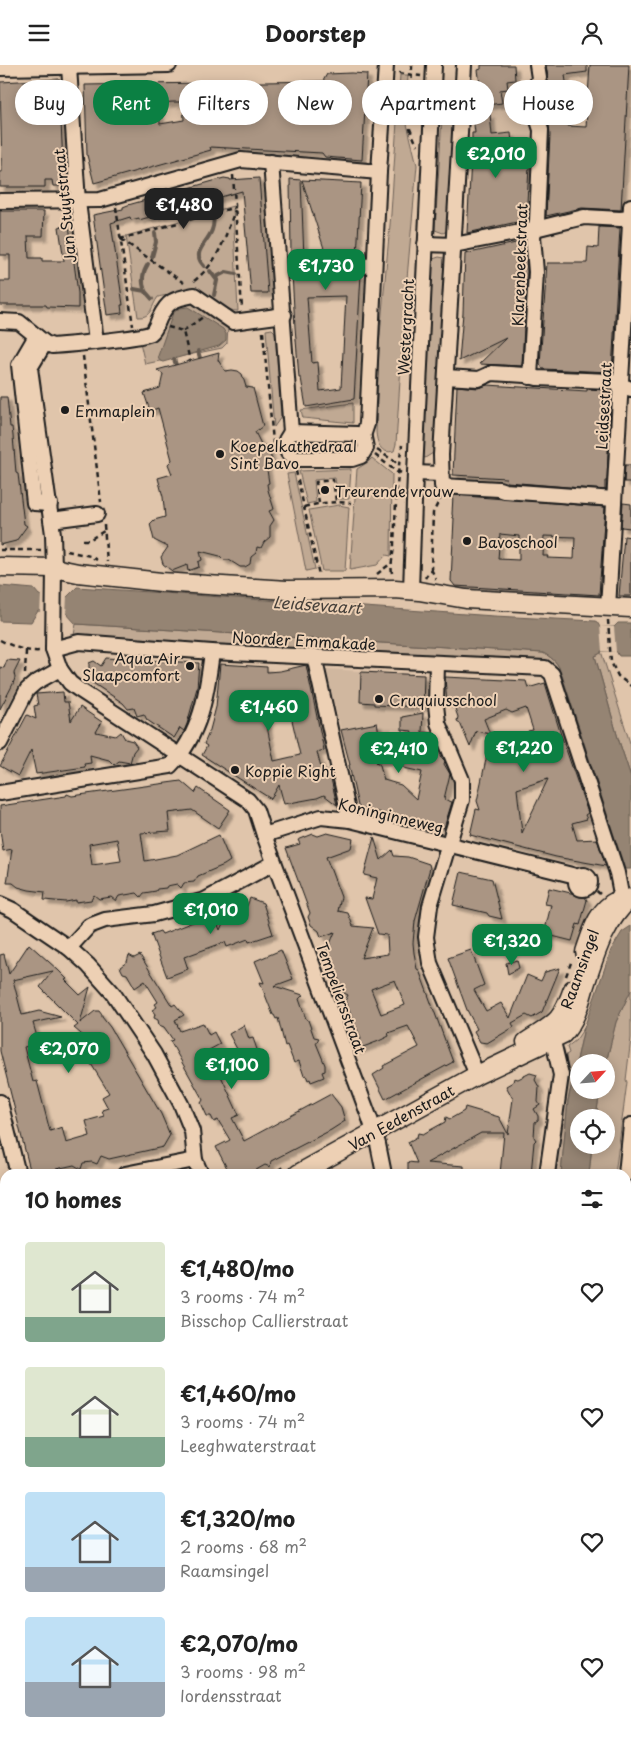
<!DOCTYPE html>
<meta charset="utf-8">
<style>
body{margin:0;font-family:"Playpen Sans",sans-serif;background:#f6f6f6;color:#222;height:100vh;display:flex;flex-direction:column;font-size:19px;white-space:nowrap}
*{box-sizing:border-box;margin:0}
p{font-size:16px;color:#767676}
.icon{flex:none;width:28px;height:28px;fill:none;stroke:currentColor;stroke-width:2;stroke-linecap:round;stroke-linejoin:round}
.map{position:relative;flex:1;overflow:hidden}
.panel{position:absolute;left:0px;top:1104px;width:631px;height:571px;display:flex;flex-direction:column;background:#fff;border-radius:15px 15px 0 0;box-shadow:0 2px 12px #0003}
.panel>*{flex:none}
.top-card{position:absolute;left:15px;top:15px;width:601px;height:45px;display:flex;gap:10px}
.needle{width:32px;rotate:64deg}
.buttons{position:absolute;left:570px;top:989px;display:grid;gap:10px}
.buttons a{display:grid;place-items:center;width:45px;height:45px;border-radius:50%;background:#fff;box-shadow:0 2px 12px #0003;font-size:25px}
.price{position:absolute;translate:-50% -42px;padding:0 11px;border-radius:10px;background:#0b8043;color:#fff;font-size:16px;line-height:32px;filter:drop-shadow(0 1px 2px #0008)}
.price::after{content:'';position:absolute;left:50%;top:30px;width:15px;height:11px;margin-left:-8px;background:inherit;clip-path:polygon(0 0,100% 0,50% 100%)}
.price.current{background:#222;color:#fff}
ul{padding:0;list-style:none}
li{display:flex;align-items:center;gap:15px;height:125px;padding:0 25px}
li span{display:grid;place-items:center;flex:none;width:140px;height:100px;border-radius:5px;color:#555}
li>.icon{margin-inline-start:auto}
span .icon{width:60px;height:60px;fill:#fffc;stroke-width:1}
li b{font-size:21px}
h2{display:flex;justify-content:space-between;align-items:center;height:60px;padding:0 25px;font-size:21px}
.pill{padding:0 18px;border-radius:22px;background:#fff;box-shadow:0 2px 12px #0003;font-size:18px;line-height:45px}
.pill.current{background:#0b8043;color:#fff}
header{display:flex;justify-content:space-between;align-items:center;height:65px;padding:0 25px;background:#fff;font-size:22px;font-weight:700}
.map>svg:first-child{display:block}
</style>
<header><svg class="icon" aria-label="menu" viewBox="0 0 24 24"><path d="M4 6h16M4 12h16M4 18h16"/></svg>Doorstep<svg class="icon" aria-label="person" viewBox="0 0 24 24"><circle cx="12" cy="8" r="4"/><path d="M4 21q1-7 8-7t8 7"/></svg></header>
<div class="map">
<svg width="631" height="1674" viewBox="0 0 631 1674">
<defs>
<filter id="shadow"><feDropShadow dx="4.5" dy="4.5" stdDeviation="1" flood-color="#0004"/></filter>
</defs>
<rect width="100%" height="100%" fill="#e0c5ab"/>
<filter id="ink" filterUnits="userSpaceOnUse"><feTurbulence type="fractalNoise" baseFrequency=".02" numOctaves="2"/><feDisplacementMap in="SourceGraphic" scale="10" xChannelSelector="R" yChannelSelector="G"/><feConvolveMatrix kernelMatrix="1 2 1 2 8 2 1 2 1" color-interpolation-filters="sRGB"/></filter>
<g filter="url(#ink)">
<g fill="#d0b79f">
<path d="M530 35 532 82 471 93 474 43Z"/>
<path d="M325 604 427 610 423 667 391 664V666L379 669 377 658 341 665Z"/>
<path d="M0 1515 5 1519V1621L0 1623Z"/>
</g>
<g fill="#c0a993" stroke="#6e6258">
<path d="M400 10H408L406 55 417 100 405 236 396 379 394 386C380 390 377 377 376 367L379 281 391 149Z"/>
<path d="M444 21H458L451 164 443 168 435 165Z"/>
<path d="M233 141 238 246C226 247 213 232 202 228 196 226 165 230 158 232 151 241 152 253 138 252L126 171Z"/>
<path d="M439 192 444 193 447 196 433 388 425 393 422 391 433 194Z"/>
<path d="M191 232 228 261 227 278 222 283 145 299 139 273 170 243Z"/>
<path d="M272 264 275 267 281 352 274 362 266 265Z"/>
<path d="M353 338V358L303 353 301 345Z"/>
<path d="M304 374H348L353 377V382L347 387 307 388 304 387C300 382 300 379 304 374Z"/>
<path d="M372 393 392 409 391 491 386 490 377 500 350 505 357 404 368 397Z"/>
<path d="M351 404 349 434H338L335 413 314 415 316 437 307 439 299 406Z"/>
<path d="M294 408 315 504 306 506 287 409Z"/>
<path d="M339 440 349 442 345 506H322L309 445Z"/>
<path d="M76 559 543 588C551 592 556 596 560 604L622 794H619L546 597 437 592 325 584 221 580 74 570Z"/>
<path d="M601 586 631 681V712L618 673 595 591 598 590Z"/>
<path d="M631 925V973L626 1015 627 1017 615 1109H589L592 1080H606V1052H596L600 1025H606V998L616 957Z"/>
<path d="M584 963 568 1036 561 1109H555L568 1013 566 990 569 988 567 982 576 975Z"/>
<path d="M626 1393 631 1418V1458L626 1441Z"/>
<path d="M142 1670H316L317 1674H126Z"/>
</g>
<g fill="#958473" stroke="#655a50">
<path d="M188 242 223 264 226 269V275L219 281 163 297 160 296 158 291 173 248 180 243Z"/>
<path d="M0 521 34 524 39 530 67 532 77 522 494 551 595 556 597 557 600 562H614L618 558H631V591H619L616 586H601V588L595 591 618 673 631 712V804H625L560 604C556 596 551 592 543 588L76 559 66 548 38 546 31 557 0 556Z"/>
<path d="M631 861V925L616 957 606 998H579V1025H600L596 1052H579V1080H592L589 1109H561L568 1036 584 963 611 885 622 867Z"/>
<path d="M626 1441 631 1458V1543L626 1530Z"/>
</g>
<g fill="#e0c5ab">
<path d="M41 529 67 531 66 551 40 549Z"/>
<path d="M600 561 614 562 616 587 602 586Z"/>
</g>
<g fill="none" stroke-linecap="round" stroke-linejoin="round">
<g stroke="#655a50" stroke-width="4">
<path d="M152 192 156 177 155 168"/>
<path d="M204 201C187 184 218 174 213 152"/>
<path d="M210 206 216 214"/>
<path d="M134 224 145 226 152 234"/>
<path d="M145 226C141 216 142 208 148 199"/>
<path d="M214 230 218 211 226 207 236 209"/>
<path d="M198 286 200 293"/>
<path d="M174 294 176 300"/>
</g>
</g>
<g fill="#aa9583" stroke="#1c1c1c" fill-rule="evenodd" filter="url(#shadow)">
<path d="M481 0H514L515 15 507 16 508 24 500 25 502 38 479 41 477 19H480L478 5 481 4Z"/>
<path d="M546 0H587V7L565 10 569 36H566L568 61 586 62 590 0H629L621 145 582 143 546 151 550 70 545 21 548 12Z"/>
<path d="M352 8 367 9 362 95 325 92 322 88 210 82 211 85 94 118 87 90 85 20 323 16 327 9ZM173 37H183L184 55 160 59 159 38Z"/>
<path d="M59 14 64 121H53L52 115H45V122H0V107H2L0 17Z"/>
<path d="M490 49 492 70 511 68 513 86 530 85 526 155 467 168 471 94 474 93 472 73V68H475L473 51Z"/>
<path d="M224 113 230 114V115L259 113 268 228H251L242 126 139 155V153L131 155 130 152 111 158 123 240H121L122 248 107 250 93 150 123 144V142L128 140Z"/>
<path d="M290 114 301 115 304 194 327 193 302 115 361 118 357 192H340L337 195 335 200 340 208 361 209 354 334 306 342 301 313H299L295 262 291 190ZM346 231 341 323 320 326 318 297 312 298 307 232Z"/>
<path d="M0 146H44L43 171H28L29 193H42V196H64L59 162 69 160 78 228V243L47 242 46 240H0V216H10V190H0Z"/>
<path d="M599 162 620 163 612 306 610 307 543 304 540 299 547 198H587L588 182 598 183Z"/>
<path d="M525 176 527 206 522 299 521 301 479 299 506 273 459 296 463 248 465 189Z"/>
<path d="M219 288 218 295 225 306 232 305 238 306 242 309 246 322 253 323 263 361 255 367 262 381 268 380 272 396 266 398 269 418 267 419 268 425 274 444 269 446 274 455 270 461V472L264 477 261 483 257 482 256 488 251 492 250 499 245 502H240L229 495H224L220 491 200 486 202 495 198 497 199 502 188 506 187 500 172 506 163 499 161 492 168 482 154 475 150 459 154 455 165 452 163 432 158 413 172 409 168 399 172 395 158 343 150 346 144 328 160 323 163 309 157 305Z"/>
<path d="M487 320 587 326V324L606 325 610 329 607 416H605V425L507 417 506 413 453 410 457 321 478 323Z"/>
<path d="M0 332H7L10 362H12L13 371 16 408 18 409 24 459 27 461 16 476 0 480Z"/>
<path d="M625 400H631V417H624Z"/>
<path d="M453 430 605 442 599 530 455 521 451 516 454 453H453L452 449ZM500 469 519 471V495L498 494ZM544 471 575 472 574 494 547 493 548 491H543Z"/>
<path d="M623 438 631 439V463L621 462Z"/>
<path d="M624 471 631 472V531H619Z"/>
<path d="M106 593 199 598 197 623 187 659 184 666 180 663 174 673 147 655 144 649 137 651 134 643 128 644 123 638 84 612 89 605V598L94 596 101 601Z"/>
<path d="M7 595 20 596 14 608 15 613 13 619 0 644V602L4 603Z"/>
<path d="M220 599 267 602V607L280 606 306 600 324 685 317 687 322 707 329 705 337 740 324 730 317 733 284 739 279 720 271 734 202 690 207 681 204 679 210 665 216 642ZM284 642H289L300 690 274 696 264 647Z"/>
<path d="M361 607 424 610 423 642 374 640V638L360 637Z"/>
<path d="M445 612 526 616 528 623 545 618 561 670 588 748 585 750 587 754 572 758 577 775 597 774 606 801 556 792 470 770 476 744 480 745 477 736 488 685 529 672 528 666 533 665 526 643 512 648 506 645 484 654 490 669 476 666 470 682 460 658 457 656 458 652 453 638 447 639ZM548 714 522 768 517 724Z"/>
<path d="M63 627 64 637H68L71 656 80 642 102 657 96 667 116 671 121 667 125 674 133 676 137 682 133 687 130 698 119 696 114 700 109 695 90 690 91 698 84 699 85 702 36 709 31 685 18 711 0 701 27 650 36 654 34 641 38 640 36 629Z"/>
<path d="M423 648 422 667 433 668 442 693 445 696 444 699 450 709 444 734 452 737 444 763 360 743 358 741 349 700H350L341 665 377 658 382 683 409 688 412 666 402 665V652ZM399 693 404 703 422 707 416 734 401 720 384 715 380 700 376 697Z"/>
<path d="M181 716 195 728 198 723 230 745 218 763 192 745 168 748 170 766 141 768 145 796 177 790 219 770 230 796 224 800 198 811 194 817 184 818 181 823 177 819 167 821 166 823 157 824 156 826 144 828 141 832 137 828 119 831 116 836 111 832 99 834 94 830 91 835 76 837V835L66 837 44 835 45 827 29 825 18 822 13 818H7L12 784 3 786 0 764V741L66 731 67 729 72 731ZM117 774 121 796 92 800 89 779Z"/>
<path d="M327 768 353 774 351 783 326 792 341 832 338 846 348 848 353 861 373 863 361 893 388 889 387 870 378 869 365 833 372 834 377 813 364 810 374 772 381 795 392 785 394 791 408 792 429 799 430 803 415 856 413 878 414 888 417 904 419 905 453 997 385 1034 373 1010 384 1003 383 1001 419 982 408 961 388 968 389 971 379 976 355 985 361 974 345 936 348 930 340 926 342 923 340 918 337 909 333 907 336 900 331 896 327 886 335 867 321 872 319 866 311 860 308 852 310 848 286 783 300 779 298 775 313 769 318 771ZM395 915 405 940 381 949 371 924Z"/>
<path d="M461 807 492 814 502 854 489 851 487 848 453 840Z"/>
<path d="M549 823 584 831 587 835 580 860 577 859 572 876 544 869 551 840 545 839Z"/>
<path d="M250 833 263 838 273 869 249 877 248 874 227 882 225 877 184 892 188 904 167 912 151 869 160 866 162 869 211 850H214L220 865 231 840 240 843 243 842 247 841Z"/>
<path d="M29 879 58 905 67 914 65 915 80 930 90 922 80 958 95 946H99L102 950V952L110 962 161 1049 170 1070 163 1082 109 1094 101 1091 97 1099 92 1097 83 1098 81 1104 74 1100 56 1104 57 1107 50 1109H31L0 986V890L4 889 9 909ZM53 906 40 922 78 960 74 963 88 975 80 981 109 1028 102 1032 108 1043 102 1045 104 1051 86 1056 90 1071 66 1078 62 1062 50 1066 37 1016 33 1017 24 982 39 979 33 958 61 952 39 946 22 950 13 915Z"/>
<path d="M281 885 293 914 274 921 303 930 299 934 306 954 308 955 314 972 319 973 316 978 325 1000V1006L322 1007 324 1012 311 1017 310 1014 308 1015 306 1010 304 1011 299 996 294 998 287 980 285 981 278 953 276 954 274 950H273L260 917 264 918 255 896Z"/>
<path d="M471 885 484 920 474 925 486 946 501 938 510 953 527 910 541 916 545 907 560 903 542 947 532 953 526 950 512 958 514 962 487 978 480 977 474 966 477 964 467 945 448 893Z"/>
<path d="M129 890 134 893 140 890 172 941 175 939 184 950 175 955 180 966 203 958 209 970 214 967 220 979 209 985 239 1050 232 1053 244 1076 331 1029 341 1042 345 1056 331 1065 271 1096 270 1102 265 1100 249 1109H230L216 1082 230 1075 218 1055 214 1057 211 1051H207L201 1038 203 1035 170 976 173 975 164 962 159 960 158 955 154 953 155 949 152 945 157 942 155 939 158 937 145 916 135 923 127 909 123 908 120 902 127 897Z"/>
<path d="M517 895 519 903 508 909 506 898Z"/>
<path d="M244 960 249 974 253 973 261 996 247 1003 229 969Z"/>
<path d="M530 1008 537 1010 535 1015 539 1022 538 1037 540 1040 534 1044 538 1051V1055L535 1057 534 1072 536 1075 534 1077 531 1109H500L504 1068H481L427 1098 464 1101V1109H408V1097L417 1098 408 1077 417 1072 418 1068 423 1069 445 1057 446 1052 450 1054 464 1046 465 1042 499 1052 508 1069 513 1034 506 1021 513 1017 514 1013 518 1014Z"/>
</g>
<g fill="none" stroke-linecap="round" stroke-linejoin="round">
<g stroke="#1c1c1c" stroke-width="18">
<g id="minor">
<path d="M464 0 441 390 442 421 499 424 505 426 614 434"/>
<path d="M69 2 78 137 96 276"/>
<path d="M0 3 169 0"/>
<path d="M271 97 291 367"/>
<path d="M0 136 100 135 241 95 379 107"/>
<path d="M425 179 454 180 535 164 584 152 620 154 631 153"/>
<path d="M344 200 374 201"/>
<path d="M0 256 19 257 45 278 52 281C66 280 145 273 151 268 155 265 157 259 159 254 168 235 174 234 194 230L233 257 284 250"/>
<path d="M36 271 19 300 34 438 50 439"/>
<path d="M45 278 30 303 53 469 54 503 53 584 60 604 70 618 78 624 248 735 256 745 264 770 370 1054 378 1079 384 1109"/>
<path d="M446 312 479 314 492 308 525 310 537 313 610 316 631 324"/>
<path d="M530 312 536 207 533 171 537 156 541 65 535 46 533 30 539 13 537 0"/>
<path d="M291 367 357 369 364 373 366 383 361 391 352 394H295L288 388 286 375Z"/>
<path d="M363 371 367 359 379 107 386 0"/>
<path d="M415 408 441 409"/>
<path d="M51 455 97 449"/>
<path d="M411 525 415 408 434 0"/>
<path d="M608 543 631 141"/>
<path d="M53 584 79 577 212 587 545 603 552 609 617 808 622 834"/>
<path d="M314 591 350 755"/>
<path d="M437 598 436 640 438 658 462 715V735L430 841 426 872 430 898 477 1010"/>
<path d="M0 678 27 625 35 618 60 604"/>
<path d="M0 728 170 701C201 670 207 628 212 587"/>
<path d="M264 770 321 752 350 755 572 810 577 813"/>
<circle cx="583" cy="817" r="7"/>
<path d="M0 839 13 845 69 883 88 900 113 928 154 989 181 1039 192 1066 195 1095 201 1109"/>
<path d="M69 883 89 861 105 855 154 849 205 835 274 798"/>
<path d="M0 1037 18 1109"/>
<path d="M125 1109 195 1095"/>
<path d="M547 1109 561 1010 550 964"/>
<path d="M626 1109 631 1060"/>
<path d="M626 1140H631"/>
<path d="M0 1142 5 1141"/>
<path d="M626 1306 631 1305"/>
<path d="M626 1332 631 1362"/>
<path d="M0 1427 5 1431"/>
<path d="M626 1515 631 1514"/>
<path d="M626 1575 631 1586"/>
<path d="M0 1634H5"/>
<path d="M0 1659 5 1658"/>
<path d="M252 1670 253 1674"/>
<path d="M77 1674 95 1670"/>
</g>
</g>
<g stroke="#1c1c1c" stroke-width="21">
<g id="major">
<path d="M0 502 54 503 78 508 161 517 287 525 395 524 419 526 466 534 631 543"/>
<path d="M585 887C592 867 597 845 618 835"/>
<path d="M526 977C555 958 561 958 573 924"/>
<path d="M298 1109 477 1010 563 969C576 955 580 938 585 920 595 889 605 855 631 833"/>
<path d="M0 1368 5 1360"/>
</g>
</g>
<g stroke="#1c1c1c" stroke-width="2.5" stroke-dasharray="5 4" stroke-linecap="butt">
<path d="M412 0 410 64 417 80"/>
<path d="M399 8 421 11"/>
<path d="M233 110 242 244"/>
<path d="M116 142 133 261"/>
<path d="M120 174 236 142"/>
<path d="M121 174 184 218"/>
<path d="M194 216C219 196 224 175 235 145"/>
<path d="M168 262 183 266 190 296"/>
<path d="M183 266 203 252"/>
<path d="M263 267 274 388"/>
<path d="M83 291 101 437"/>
<path d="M377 385 399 399"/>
<path d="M375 390 397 407 404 408"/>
<path d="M296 406 319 510"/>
<path d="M319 438 316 417 333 415 336 436"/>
<path d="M304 442C320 438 335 436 351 438"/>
<path d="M104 460 107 497"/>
<path d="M83 475H89L104 466"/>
<path d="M0 485H42"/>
<path d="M67 486 90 491 97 495"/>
<path d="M431 504 436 514"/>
<path d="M392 508C390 498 394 489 394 478 396 445 396 413 402 380"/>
<path d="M377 509 390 499"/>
<path d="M425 513 431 504 433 448 441 432"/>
<path d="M608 555 611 597 618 611 631 621"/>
<path d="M0 575C14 582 25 587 41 586"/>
<path d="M25 609 26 586"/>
<path d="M590 820 600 829"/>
<path d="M566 911 572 895"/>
<path d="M271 1109 285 1101"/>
<path d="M0 1341 5 1334"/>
<path d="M0 1391 5 1383"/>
<path d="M626 1537 631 1536"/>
<path d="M22 1670 23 1674"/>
<path d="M326 1670 327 1674"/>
</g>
<use href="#minor" stroke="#edd0b4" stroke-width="14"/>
<use href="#major" stroke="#edd0b4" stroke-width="18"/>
</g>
</g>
<g fill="#1c1c1c" stroke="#edd0b4" stroke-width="2">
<circle cx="65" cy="345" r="5"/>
<circle cx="220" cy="389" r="5"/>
<circle cx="325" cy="425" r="5"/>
<circle cx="467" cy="476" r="5"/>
<circle cx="190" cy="601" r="5"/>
<circle cx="379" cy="634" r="5"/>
<circle cx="235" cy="705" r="5"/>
</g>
<g text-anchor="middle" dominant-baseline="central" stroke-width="4" stroke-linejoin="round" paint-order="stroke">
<g font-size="15" fill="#1c1c1c" stroke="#edd0b4">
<text transform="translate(64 141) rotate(-96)">Jan Stuytstraat</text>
<text transform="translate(519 200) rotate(-88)">Klarenbeekstraat</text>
<text transform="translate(405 262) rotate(-87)">Westergracht</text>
<text transform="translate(603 341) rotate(-87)">Leidsestraat</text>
<text transform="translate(304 575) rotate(3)">Noorder Emmakade</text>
<text transform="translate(391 750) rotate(13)">Koninginneweg</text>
<text transform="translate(579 904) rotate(-70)">Raamsingel</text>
<text transform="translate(342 933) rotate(70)">Tempeliersstraat</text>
<text transform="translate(401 1052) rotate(-29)">Van Eedenstraat</text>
</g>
<g font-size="15" fill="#1c1c1c" stroke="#edd0b4" text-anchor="start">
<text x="75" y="345">Emmaplein</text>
<text x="230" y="380">Koepelkathedraal<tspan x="230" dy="17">Sint Bavo</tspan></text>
<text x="335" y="425">Treurende vrouw</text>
<text x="477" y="476">Bavoschool</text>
<text x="180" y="592" text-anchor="end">Aqua Air<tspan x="180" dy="17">Slaapcomfort</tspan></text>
<text x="389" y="634">Cruquiusschool</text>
<text x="245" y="705">Koppie Right</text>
</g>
<g font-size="16" font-style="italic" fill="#46403a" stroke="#edd0b4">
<text transform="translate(317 539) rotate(4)">Leidsevaart</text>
</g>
</g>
</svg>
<div class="buttons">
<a><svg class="needle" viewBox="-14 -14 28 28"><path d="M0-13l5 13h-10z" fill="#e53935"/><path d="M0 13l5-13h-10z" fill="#767676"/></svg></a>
<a><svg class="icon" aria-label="locate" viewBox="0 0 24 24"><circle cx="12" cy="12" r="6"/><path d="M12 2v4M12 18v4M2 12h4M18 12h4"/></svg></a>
</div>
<b class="price" style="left:496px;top:114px">€2,010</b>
<b class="price current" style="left:184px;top:165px">€1,480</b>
<b class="price" style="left:326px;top:226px">€1,730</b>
<b class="price" style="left:269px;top:667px">€1,460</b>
<b class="price" style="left:524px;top:708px">€1,220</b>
<b class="price" style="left:399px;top:709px">€2,410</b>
<b class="price" style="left:211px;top:870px">€1,010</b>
<b class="price" style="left:512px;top:901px">€1,320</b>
<b class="price" style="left:69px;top:1009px">€2,070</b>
<b class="price" style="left:232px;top:1025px">€1,100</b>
<div class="top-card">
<a class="pill">Buy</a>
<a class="pill current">Rent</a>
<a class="pill">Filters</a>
<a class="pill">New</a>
<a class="pill">Apartment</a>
<a class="pill">House</a>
</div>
<section class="panel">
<h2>10 homes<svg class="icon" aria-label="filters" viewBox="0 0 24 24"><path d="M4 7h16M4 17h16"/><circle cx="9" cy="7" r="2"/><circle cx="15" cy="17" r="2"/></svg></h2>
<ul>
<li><span style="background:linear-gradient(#dfe7d0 75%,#7fa58c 0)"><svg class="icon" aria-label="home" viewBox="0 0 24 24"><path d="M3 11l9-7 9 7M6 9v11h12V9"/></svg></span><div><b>€1,480/mo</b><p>3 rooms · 74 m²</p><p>Bisschop Callierstraat</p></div><svg class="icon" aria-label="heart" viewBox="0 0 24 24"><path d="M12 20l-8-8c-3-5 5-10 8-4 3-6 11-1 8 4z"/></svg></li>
<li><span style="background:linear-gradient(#dfe7d0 70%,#7fa58c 0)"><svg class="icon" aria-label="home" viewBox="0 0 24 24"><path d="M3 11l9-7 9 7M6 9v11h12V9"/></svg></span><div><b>€1,460/mo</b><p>3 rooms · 74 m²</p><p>Leeghwaterstraat</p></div><svg class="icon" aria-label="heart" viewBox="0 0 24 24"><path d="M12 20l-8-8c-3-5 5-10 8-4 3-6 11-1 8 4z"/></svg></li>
<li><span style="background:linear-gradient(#bfe0f5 75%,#9aa5b1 0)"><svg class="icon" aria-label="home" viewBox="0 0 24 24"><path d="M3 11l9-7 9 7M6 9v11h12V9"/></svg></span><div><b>€1,320/mo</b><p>2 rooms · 68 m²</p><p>Raamsingel</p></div><svg class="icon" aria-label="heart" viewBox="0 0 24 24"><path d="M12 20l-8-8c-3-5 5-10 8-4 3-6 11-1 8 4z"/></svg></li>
<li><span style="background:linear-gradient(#bfe0f5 65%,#9aa5b1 0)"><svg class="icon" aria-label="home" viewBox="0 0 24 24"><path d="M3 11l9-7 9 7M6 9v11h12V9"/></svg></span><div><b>€2,070/mo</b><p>3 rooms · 98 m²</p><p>Iordensstraat</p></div><svg class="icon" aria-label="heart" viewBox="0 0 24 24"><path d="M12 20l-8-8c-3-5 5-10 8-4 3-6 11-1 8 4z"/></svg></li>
</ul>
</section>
</div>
